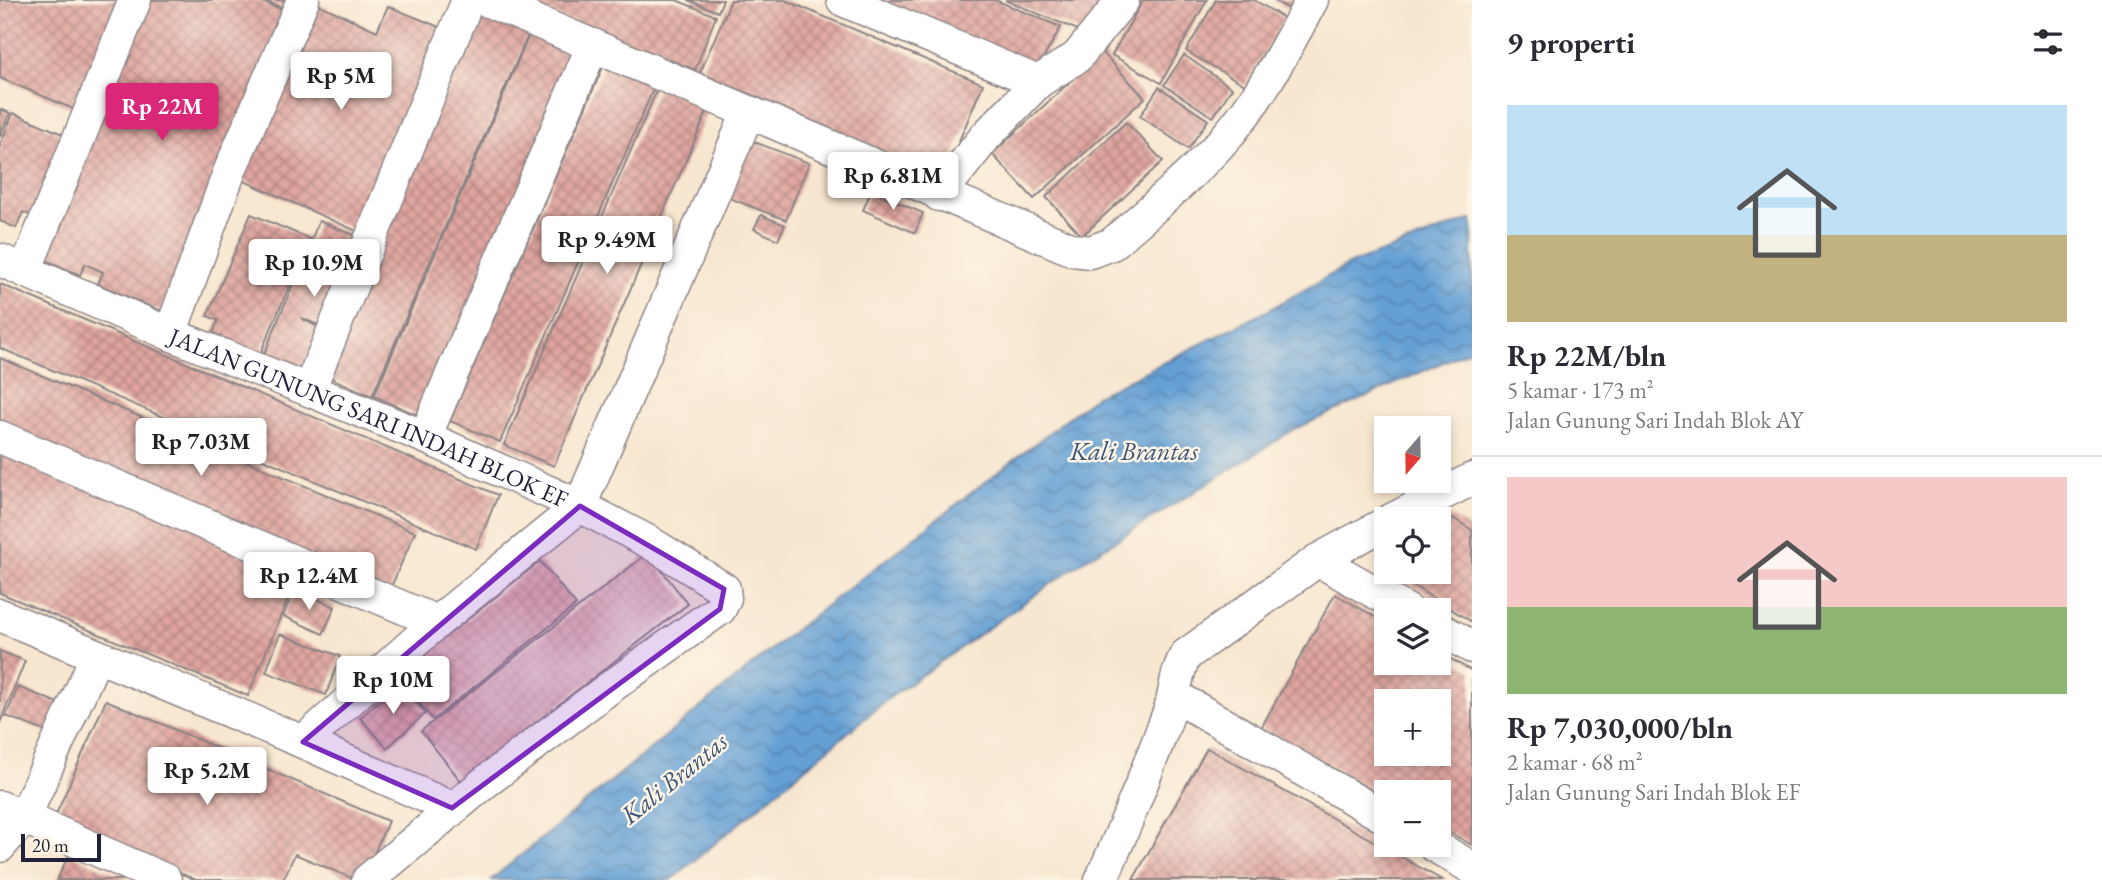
<!DOCTYPE html>
<html lang="id">
<meta charset="utf-8">
<style>
body{margin:0;font-family:"EB Garamond",serif;background:#f2f2f3;color:#2b2b33;height:100vh;display:flex;flex-direction:column;font-size:26px;white-space:nowrap}
*{box-sizing:border-box;margin:0}
p{font-size:23px;color:#7c7c81}
.icon{flex:none;width:38px;height:38px;fill:none;stroke:currentColor;stroke-width:2;stroke-linecap:round;stroke-linejoin:round}
.map{position:relative;flex:1;overflow:hidden}
.panel{display:flex;flex-direction:column;background:#fff;width:630px}
.panel>*{flex:none}
.needle{width:46px;rotate:200deg}
.tools{position:absolute;left:1374px;top:416px;display:grid;gap:14px}
.tools a{display:grid;place-items:center;width:77px;height:77px;border-radius:0px;background:#fff;box-shadow:0 4px 10px #0003;font-size:35px}
.scale{position:absolute;left:21px;bottom:18px;width:80px;box-sizing:border-box;padding-left:7px;border:4px solid #22223b;border-top:0;font-size:19px;line-height:24px;white-space:nowrap;color:#22223b;-webkit-text-stroke:5px #fcf5e5;paint-order:stroke}
.price{position:absolute;translate:-50% -60px;padding:0 16px;border-radius:7px;background:#fff;color:#222;font-size:23px;line-height:46px;filter:drop-shadow(0 2px 4px #0008)}
.price::after{content:'';position:absolute;left:50%;top:42px;width:21px;height:16px;margin-left:-10px;background:inherit;clip-path:polygon(0 0,100% 0,50% 100%)}
.price.on{background:#db2777;color:#fff}
ul{padding:0;list-style:none}
li{display:grid;align-content:center;gap:14px;height:371px;padding:0 35px}
li+li{border-top:2px solid #e1e1e2}
li span{display:grid;place-items:center;height:217px;border-radius:0px;color:#555}
li>.icon{margin-inline-start:auto}
span .icon{width:126px;height:126px;fill:#fffc;stroke-width:1}
li b{font-size:30px}
h2{display:flex;justify-content:space-between;align-items:center;height:84px;padding:0 35px;font-size:30px}
main{display:flex;flex:1;min-height:0}
.map>svg:first-child{display:block}
</style>
<main>
<div class="map">
<svg width="1472" height="880" viewBox="0 0 1472 880">
<defs>
<pattern id="water-waves" width="16" height="10" patternUnits="userSpaceOnUse" patternTransform="scale(1.75)"><rect width="16" height="10" fill="#65a0d5"/><path d="M0 5q4-4 8 0t8 0" fill="none" stroke="#5382ae"/></pattern>
<pattern id="building-cross-hatch" width="8" height="8" patternUnits="userSpaceOnUse" patternTransform="scale(1.75)"><rect width="8" height="8" fill="#e0a59f"/><path d="M0 0l8 8M0 8l8-8" fill="none" stroke="#b58683"/></pattern>
</defs>
<rect width="100%" height="100%" fill="#fcf5e5"/>
<filter id="ink" filterUnits="userSpaceOnUse"><feTurbulence type="fractalNoise" baseFrequency=".0143" numOctaves="2"/><feDisplacementMap in="SourceGraphic" scale="14" xChannelSelector="R" yChannelSelector="G"/><feConvolveMatrix kernelMatrix="1 2 1 2 8 2 1 2 1" color-interpolation-filters="sRGB"/></filter>
<filter id="wash" filterUnits="userSpaceOnUse"><feTurbulence type="fractalNoise" baseFrequency=".00686" numOctaves="4" result="noise"/><feDisplacementMap in="SourceGraphic" scale="28" xChannelSelector="R" yChannelSelector="G"/><feGaussianBlur stdDeviation="1.57" result="paint"/><feColorMatrix in="noise" values="0 0 0 0 0 0 0 0 0 0 0 0 0 0 0 0 0 1.4 0 .05"/><feComposite in="paint" operator="in"/></filter>
<g filter="url(#wash)">
<rect width="100%" height="100%" fill="#f8e7d0"/>
<path fill="url(#water-waves)" stroke="#446188" stroke-width="2" d="M1472 219V349L1295 429 1083 561 888 699 671 880H491L795 630 1096 396 1265 312 1350 264Z"/>
<g id="blocks">
<g fill="url(#building-cross-hatch)" fill-rule="evenodd">
<path d="M0 0H123L78 111 0 78Z"/>
<path d="M146 0H257L286 11 184 261 161 311 98 284 103 272 85 264 80 275 39 257Z"/>
<path d="M263 0H289L285 9Z"/>
<path d="M517 0H676L716 16 695 70Z"/>
<path d="M688 0H723L718 12Z"/>
<path d="M731 0H785L983 84 944 177 700 73Z"/>
<path d="M864 0H995L1061 27 1036 71Z"/>
<path d="M1005 0H1104L1090 35Z"/>
<path d="M1143 0H1207L1161 83 1112 55Z"/>
<path d="M1216 0H1254L1284 18 1245 85 1186 51Z"/>
<path d="M1273 0H1299L1293 11Z"/>
<path d="M311 1 377 31 388 6 449 31 363 234 233 176Z"/>
<path d="M483 5 532 26 372 396 324 375Z"/>
<path d="M533 26 582 47 422 417 374 396Z"/>
<path d="M1102 52 1145 98 1034 199 992 154Z"/>
<path d="M1184 55 1232 88 1213 117 1164 85Z"/>
<path d="M605 62 656 83 500 442 450 421Z"/>
<path d="M659 85 709 107 554 466 504 445Z"/>
<path d="M1159 87 1208 120 1188 149 1140 116Z"/>
<path d="M0 109 10 113 0 137Z"/>
<path d="M13 113 70 137 36 218 23 212 16 228 0 221V145Z"/>
<path d="M1126 122 1163 161 1082 236 1046 197Z"/>
<path d="M752 141 809 163 786 220 729 198Z"/>
<path d="M871 191 923 213 915 233 863 210Z"/>
<path d="M251 214 310 239 260 354 213 333 218 320 207 316Z"/>
<path d="M761 215 785 225 778 240 754 229Z"/>
<path d="M319 221 364 239 328 329 301 318 330 333 310 377 263 357Z"/>
<path d="M0 284 498 495 476 549 0 348Z"/>
<path d="M0 358 415 532 388 594 0 431Z"/>
<path d="M0 445 300 569 248 696 0 593Z"/>
<path d="M1448 515 1472 530V622L1407 582 1413 572H1438V530Z"/>
<path d="M648 553 688 604 461 781 421 731Z"/>
<path d="M540 561 576 605 433 720 397 676Z"/>
<path d="M295 589 335 607 323 634 283 616Z"/>
<path d="M1335 594 1386 623V663H1438V652L1472 671V845L1438 826V793H1386V798L1261 728ZM1386 702H1438V754H1386Z"/>
<path d="M280 634 340 656 326 695 266 672Z"/>
<path d="M0 651 25 661 0 723Z"/>
<path d="M399 683 426 713 387 748 360 718Z"/>
<path d="M18 687 58 703 47 732 6 716Z"/>
<path d="M106 700 388 821 363 880H356L295 854 283 880H196L54 819Z"/>
<path d="M1207 748 1375 842 1442 880H1133Z"/>
<path d="M69 854 130 880H57Z"/>
</g>
</g>
</g>
<g filter="url(#ink)">
<use href="#blocks" fill-opacity="0" stroke="#8d8486" stroke-width="2"/>
<g fill="none" stroke-linecap="round" stroke-linejoin="round">
<g stroke="#8d8486" stroke-width="35">
<g id="street">
<path d="M486 0 1073 250 1090 252 1112 244C1148 212 1186 181 1219 145 1258 103 1285 50 1312 0"/>
<path d="M843 0 1038 82"/>
<path d="M939 195 986 136 1038 82 1077 57 1123 0"/>
<path id="s1" d="M0 260 170 334 425 437 580 506 649 542 724 589 725 598 720 609 605 691 484 783 368 880"/>
<path d="M25 271 135 0"/>
<path d="M170 334 230 170 303 0"/>
<path d="M309 390 468 0"/>
<path d="M0 437 437 622"/>
<path d="M425 437 593 45"/>
<path d="M1391 520 1472 479"/>
<path d="M1318 560 1408 611"/>
<path d="M0 615 303 742 452 808"/>
<path d="M1438 628 1472 647"/>
<path d="M1175 696 1386 818"/>
<path d="M303 742 437 622 580 506 748 113"/>
<path d="M0 807 165 880"/>
<path d="M1433 845 1472 868"/>
<path d="M0 846 24 818 96 657"/>
<path d="M1101 880C1126 825 1148 769 1169 712 1176 693 1175 673 1186 655L1318 560 1386 523"/>
</g>
</g>
<use href="#street" stroke="#fff" stroke-width="32"/>
</g>
</g>
<path fill="#7b2cbf" fill-opacity="0.2" stroke="#7b2cbf" stroke-width="5" stroke-linejoin="round" d="M580 506 724 589 720 609 452 808 303 742Z"/>
<g text-anchor="middle" dominant-baseline="central" stroke-width="5" stroke-linejoin="round" paint-order="stroke">
<g font-size="24" fill="#22223b" stroke="#fcf5e5">
<text stroke="none"><textPath href="#s1" startOffset="401">JALAN GUNUNG SARI INDAH BLOK EF</textPath></text>
</g>
<g font-size="26" font-style="italic" fill="#3d5479" stroke="#fcf5e5">
<text x="1134" y="451">Kali Brantas</text>
<text transform="translate(674 778) rotate(-39)">Kali Brantas</text>
</g>
</g>
</svg>
<div class="tools">
<a><svg class="needle" viewBox="-14 -14 28 28"><path d="M0-13l5 13h-10z" fill="#e53935"/><path d="M0 13l5-13h-10z" fill="#7c7c81"/></svg></a>
<a><svg class="icon" aria-label="locate" viewBox="0 0 24 24"><circle cx="12" cy="12" r="6"/><path d="M12 2v4M12 18v4M2 12h4M18 12h4"/></svg></a>
<a><svg class="icon" aria-label="layers" viewBox="0 0 24 24"><path d="M12 4l9 5-9 5-9-5zM3 14l9 5 9-5"/></svg></a>
<a>+</a>
<a>−</a>
</div>
<div class="scale">20 m</div>
<b class="price" style="left:341px;top:112px">Rp 5M</b>
<b class="price on" style="left:162px;top:143px">Rp 22M</b>
<b class="price" style="left:893px;top:212px">Rp 6.81M</b>
<b class="price" style="left:607px;top:276px">Rp 9.49M</b>
<b class="price" style="left:314px;top:299px">Rp 10.9M</b>
<b class="price" style="left:201px;top:478px">Rp 7.03M</b>
<b class="price" style="left:309px;top:612px">Rp 12.4M</b>
<b class="price" style="left:393px;top:716px">Rp 10M</b>
<b class="price" style="left:207px;top:807px">Rp 5.2M</b>
</div>
<section class="panel">
<h2>9 properti<svg class="icon" aria-label="filters" viewBox="0 0 24 24"><path d="M4 7h16M4 17h16"/><circle cx="9" cy="7" r="2"/><circle cx="15" cy="17" r="2"/></svg></h2>
<ul>
<li><span style="background:linear-gradient(#bfe0f5 60%,#c2b280 0)"><svg class="icon" aria-label="home" viewBox="0 0 24 24"><path d="M3 11l9-7 9 7M6 9v11h12V9"/></svg></span><div><b>Rp 22M/bln</b><p>5 kamar · 173 m²</p><p>Jalan Gunung Sari Indah Blok AY</p></div></li>
<li><span style="background:linear-gradient(#f6c9c9 60%,#8fb573 0)"><svg class="icon" aria-label="home" viewBox="0 0 24 24"><path d="M3 11l9-7 9 7M6 9v11h12V9"/></svg></span><div><b>Rp 7,030,000/bln</b><p>2 kamar · 68 m²</p><p>Jalan Gunung Sari Indah Blok EF</p></div></li>
</ul>
</section>
</main>
